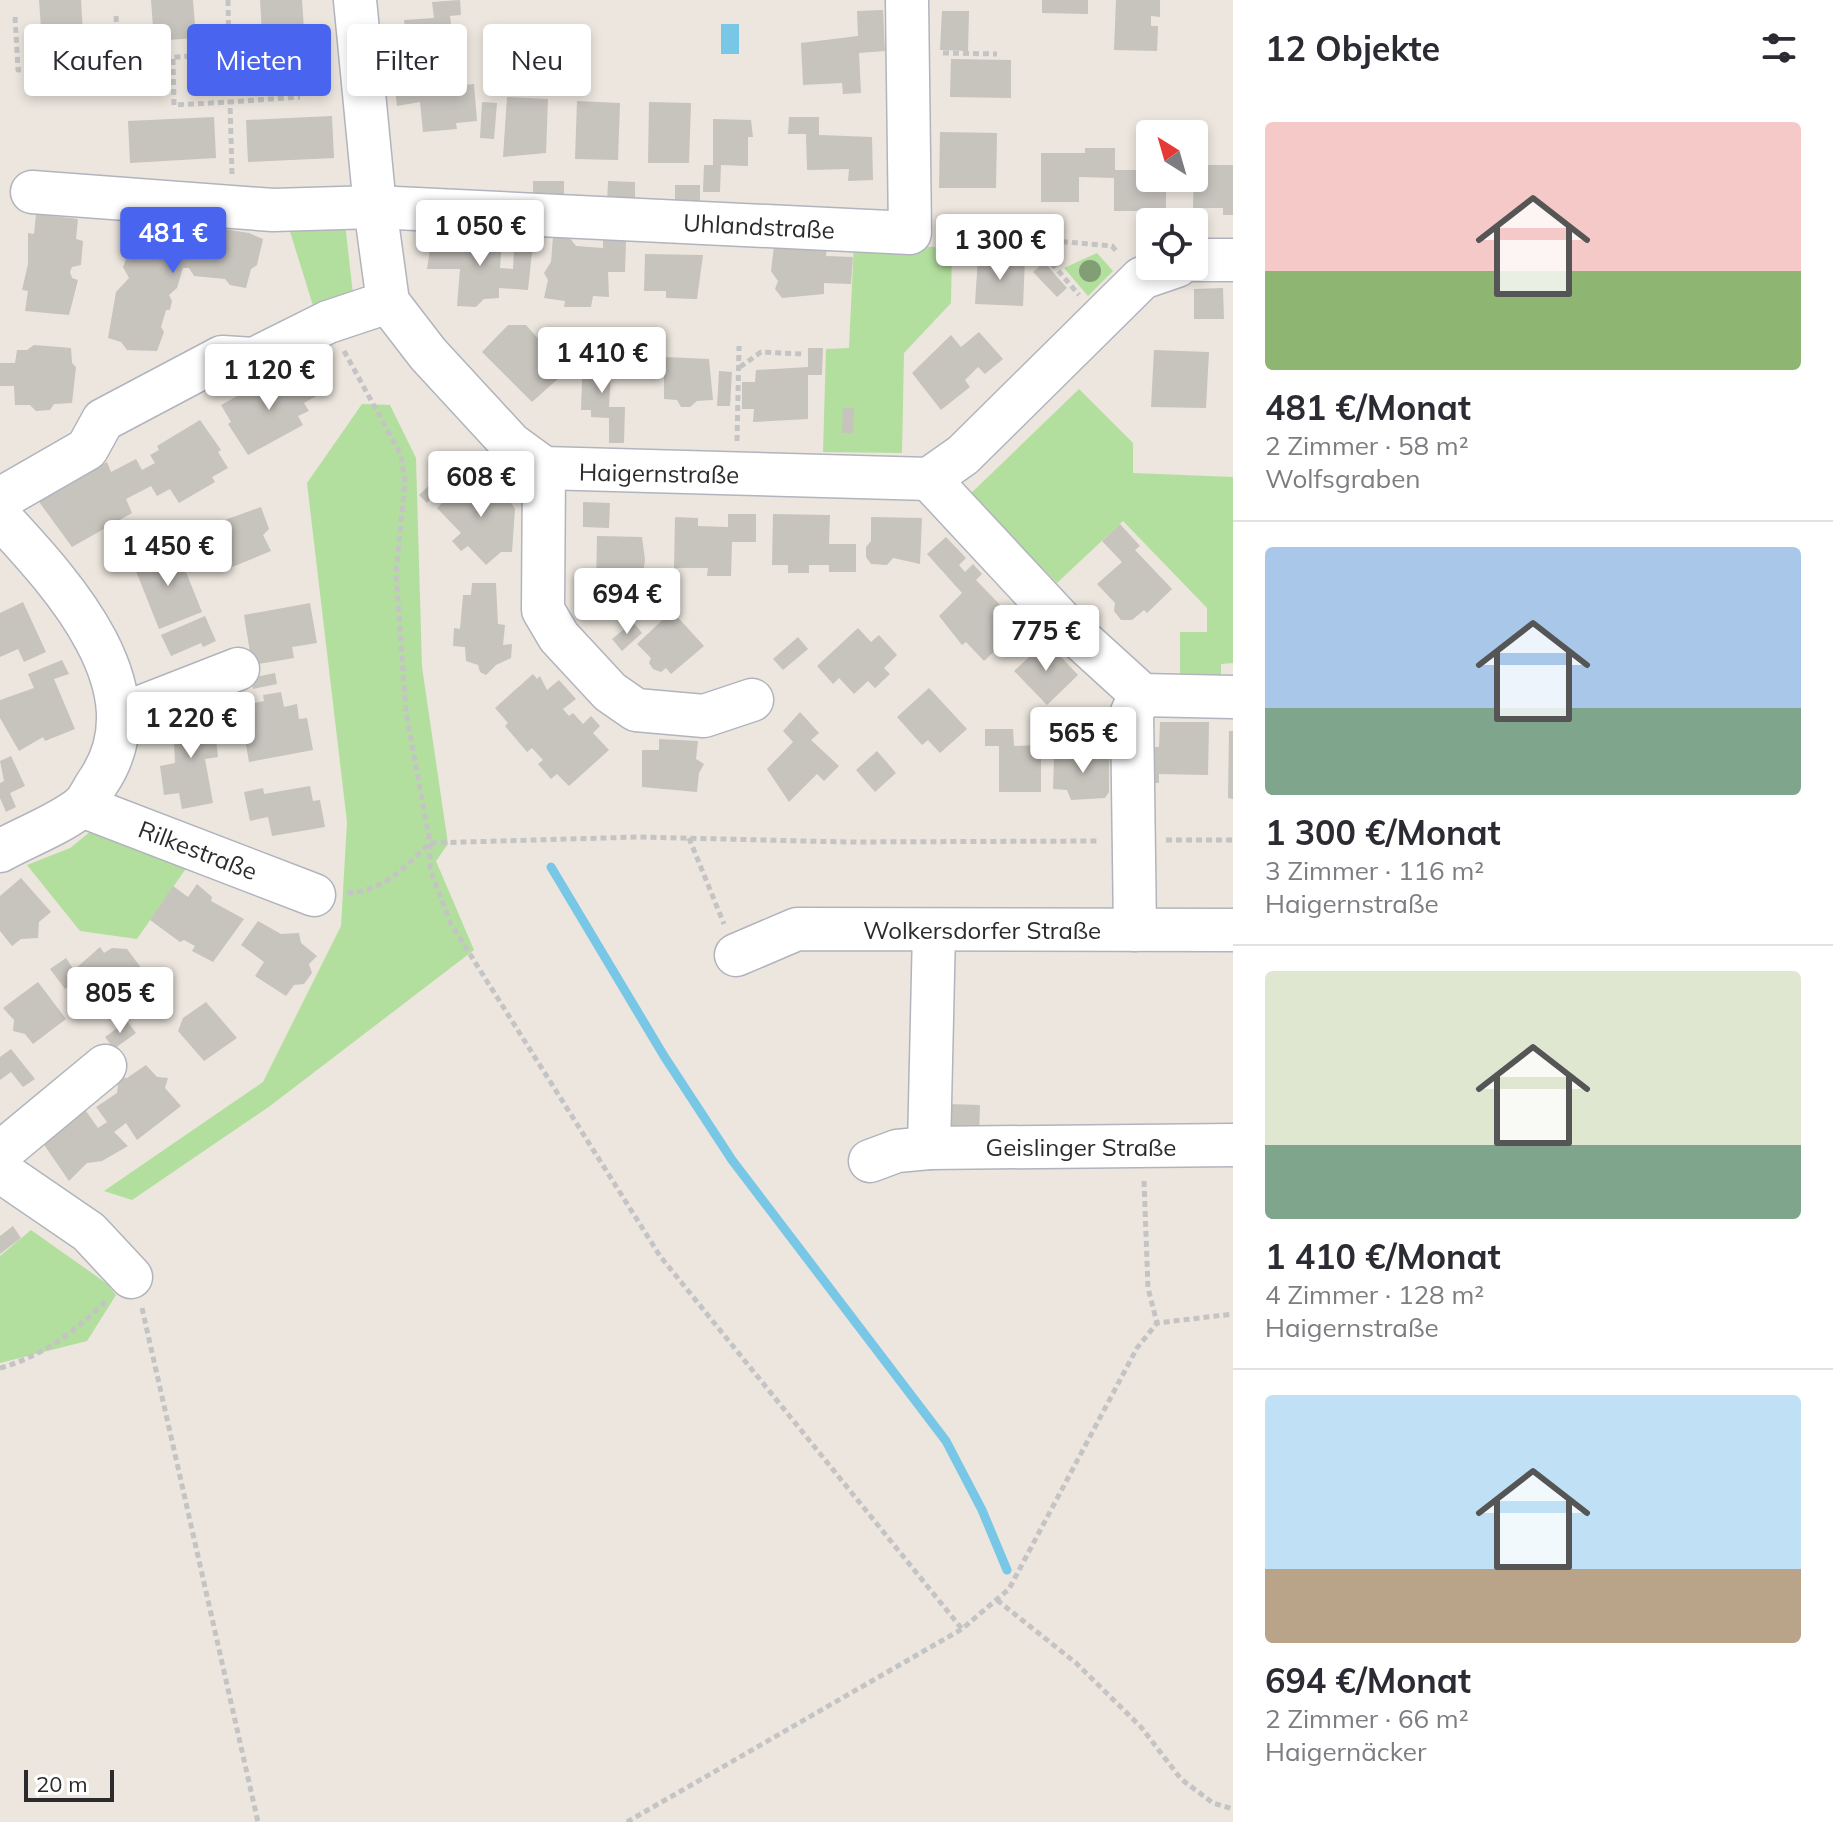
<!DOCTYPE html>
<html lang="de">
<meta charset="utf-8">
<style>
body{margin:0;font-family:Mulish,sans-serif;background:#f2f2f3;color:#2b2b33;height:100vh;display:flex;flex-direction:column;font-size:30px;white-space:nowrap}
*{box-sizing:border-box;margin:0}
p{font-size:26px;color:#7c7c81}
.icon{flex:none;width:44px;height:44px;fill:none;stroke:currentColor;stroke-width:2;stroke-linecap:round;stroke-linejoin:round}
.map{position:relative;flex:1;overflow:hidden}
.side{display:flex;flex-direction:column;background:#fff;width:600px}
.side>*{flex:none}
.hud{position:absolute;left:24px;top:24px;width:760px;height:72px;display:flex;gap:16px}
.needle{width:52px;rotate:323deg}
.tools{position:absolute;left:1136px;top:120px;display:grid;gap:16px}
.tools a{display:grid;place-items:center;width:72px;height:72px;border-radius:8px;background:#fff;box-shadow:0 4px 12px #0003;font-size:40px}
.scale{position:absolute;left:24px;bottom:20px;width:90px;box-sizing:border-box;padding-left:8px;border:4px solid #2b2b2b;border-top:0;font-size:22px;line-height:28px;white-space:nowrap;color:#2b2b2b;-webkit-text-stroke:6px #fff;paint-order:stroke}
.price{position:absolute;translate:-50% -68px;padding:0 18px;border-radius:8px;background:#fff;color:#222;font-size:26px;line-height:52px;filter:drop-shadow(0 2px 4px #0008)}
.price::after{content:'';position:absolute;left:50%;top:48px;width:24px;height:18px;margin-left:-12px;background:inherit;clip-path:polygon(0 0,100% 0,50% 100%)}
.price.selected{background:#4964ee;color:#fff}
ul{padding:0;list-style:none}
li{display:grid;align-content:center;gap:16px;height:424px;padding:0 32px}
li+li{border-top:2px solid #e1e1e2}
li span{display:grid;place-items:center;height:248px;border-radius:8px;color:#555}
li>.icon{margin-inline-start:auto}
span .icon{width:144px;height:144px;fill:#fffc;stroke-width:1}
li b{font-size:34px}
h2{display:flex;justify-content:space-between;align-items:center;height:96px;padding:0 32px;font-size:34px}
.tag{padding:0 28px;border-radius:8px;background:#fff;box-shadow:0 4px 12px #0003;font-size:28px;line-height:72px}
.tag.selected{background:#4964ee;color:#fff}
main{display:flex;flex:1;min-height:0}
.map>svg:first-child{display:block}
</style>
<main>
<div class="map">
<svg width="1233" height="1822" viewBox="0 0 1233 1822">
<rect width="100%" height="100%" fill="#ece6de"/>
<g fill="#b3df9e">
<path d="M287 222 345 223 353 294 315 312Z"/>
<path d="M854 243 952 248 951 303 904 353 902 453 823 452 826 349 849 348Z"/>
<path d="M1097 253 1113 271 1088 296 1064 268Z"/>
<path d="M1079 389 1133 443V473L1233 477V663L1221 664V684L1180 683V632H1207V608L1123 521 1057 583 986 511 964 500Z"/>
<path d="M362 404 390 405 416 458 422 667 448 844 436 861 474 950 270 1106 132 1200 104 1191 263 1082 341 926 347 822 307 483Z"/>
<path d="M90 832 187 867 137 939 80 931 27 865 70 848Z"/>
<path d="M31 1230 106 1283 116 1295 87 1341 0 1363V1256Z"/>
</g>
<rect fill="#78c7e7" x="721" y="24" width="18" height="30"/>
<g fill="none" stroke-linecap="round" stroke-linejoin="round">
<path stroke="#78c7e7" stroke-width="9" d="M551 867 664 1056 732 1160 946 1441 982 1510 1007 1570"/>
</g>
<g fill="#c7c3bd">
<path d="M39 0H81L84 52 43 56Z"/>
<path d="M151 0H193L196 38 154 41Z"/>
<path d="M260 0H302L304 29 262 33Z"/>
<path d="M460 0 461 15 450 16 454 49 431 51V59L409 61 404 20 434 18 432 2Z"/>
<path d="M1042 0H1088V14L1042 13Z"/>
<path d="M1116 0H1160V17L1151 16V26H1158L1157 51 1114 50Z"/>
<path d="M883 10 885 51 859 53 861 93 843 94 842 83 803 85 801 43 858 36 857 11Z"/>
<path d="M942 11H969L968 51 940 50Z"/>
<path d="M951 59 1011 60V98L950 97Z"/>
<path d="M418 77 419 90 474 84 477 121 456 123 457 129 423 132 420 102 397 106 394 81Z"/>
<path d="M507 97 548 99 546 153 503 157Z"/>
<path d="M577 101 620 103 618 160 575 159Z"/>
<path d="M482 102 497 103 494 139 480 138Z"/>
<path d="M649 102 691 103 689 163H648Z"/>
<path d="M332 116 334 158 248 162 246 120Z"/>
<path d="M214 117 216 158 130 163 128 121Z"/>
<path d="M789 117H819V135L872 137 873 180 848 181 849 169 807 170 806 134H788Z"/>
<path d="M713 119 751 120 753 137H748V166L721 165 720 192H703L704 165H713Z"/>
<path d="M940 132 997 133 996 188H939Z"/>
<path d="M1085 148H1115V170H1150V178H1166V211H1114V178L1079 177V202H1041V153H1085Z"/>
<path d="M1194 165H1233V215H1223V208H1193Z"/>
<path d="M533 181H564V204L533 205Z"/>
<path d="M608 181 635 182V205L607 204Z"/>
<rect x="675" y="185" width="25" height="23"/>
<path d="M36 214 78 219 76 239 83 241 81 265 72 267 70 272 72 278 78 280 69 315 25 311 28 291 22 290 28 264V233L34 234Z"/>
<path d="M141 218 184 228 192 239 201 241 205 226 249 233 263 239 257 265 251 269 246 288 230 285 225 279 194 276 189 268H183L177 288 169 295 172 301 170 310H166L161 327 164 332 157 351 127 350 121 342 108 338 116 292 129 278 123 267Z"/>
<path d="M450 235 502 241 500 268 513 269 514 251 532 252 528 290 499 288V298L484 299 476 307 457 306 460 269H427L431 243 450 245Z"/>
<path d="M553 237H569L576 246 603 248V240L626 241 625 272H608L609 297 593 296 591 307H564L565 301 544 298 548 280 544 273 551 262Z"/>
<path d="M774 246H827L826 256 853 257 851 284 824 283V294L782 298 775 289 778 281 771 271Z"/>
<path d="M645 254 703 255 697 299 666 298V291H644Z"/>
<path d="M978 257 1025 259 1023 306 975 304Z"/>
<path d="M1044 262 1067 288 1057 297 1033 272Z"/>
<path d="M1223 288 1224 319H1194V289Z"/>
<path d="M508 325H526L560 363V377L532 402 482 352Z"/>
<path d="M979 332 1003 359 985 374 978 367 965 380 970 387 941 410 912 373 951 335 961 347Z"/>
<path d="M34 345 71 348 72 363 76 367 72 403 54 404 50 410 36 411 30 405H15L14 386H0V363H15L17 350H27Z"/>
<path d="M808 348H823L822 375H808V419L753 422 754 409H742V382H755L756 370 808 367Z"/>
<path d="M1154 350 1209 352 1206 408 1151 407Z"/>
<path d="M583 355 612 356 609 407H625L624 443H609V418L591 417V410H581Z"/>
<path d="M664 357 709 359 713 400 697 401 690 407H681L677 400 664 399Z"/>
<path d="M305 371 318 395 304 403 309 411 298 416 303 425 248 455 228 424 231 422 221 405 271 378 280 395 285 392 281 384Z"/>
<path d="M719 371 732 372 730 406H717Z"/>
<path d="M843 408H854L853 433H842Z"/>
<path d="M200 420 221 450 218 452 228 468 212 477 215 482 179 503 170 489 157 496 151 486 126 499 132 513 72 547 37 499 107 462 111 472 136 459 142 470 155 463 150 455 159 450 157 446Z"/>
<path d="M444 471 451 479 427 503 419 495Z"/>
<path d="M474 473 497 497 504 492 515 509 512 552H501L486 565 468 546 461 551 452 541 461 533 437 508Z"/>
<path d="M583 502 610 503 609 528 583 527Z"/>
<path d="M261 507 269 529 263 535 271 551 225 570 208 526Z"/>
<path d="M728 514H756V542H732L731 576H707L708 568H674L675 517 698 518V526L728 527Z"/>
<path d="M773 514 830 515 829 544H856V572H829V565H809V573H788V565H772Z"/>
<path d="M871 517 922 518 920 564 893 558 887 565 871 564 866 557V547L871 541Z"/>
<path d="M1120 524 1140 546 1135 550 1172 589 1147 613 1144 610 1132 620H1121L1114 611 1115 603 1097 584 1122 562 1102 541Z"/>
<path d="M597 536 642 537 645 560 641 586H596Z"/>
<path d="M946 537 966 558 959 565 965 572 973 564 982 574 976 580 1030 636 1010 655 1000 646 984 661 966 642 962 645 939 616 962 593 927 554Z"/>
<path d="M176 547 202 612 159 629 134 566Z"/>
<path d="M472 583H496L498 624 505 625 503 645 512 644 511 658 496 665 486 675 480 672 478 665 466 661 465 647 453 646 454 628 460 629 463 595H471Z"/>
<path d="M23 602 46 652 24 662 18 649 0 657V613Z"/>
<path d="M310 603 317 643 292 647 294 658 252 665 244 615Z"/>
<path d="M672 611 704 646 671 674 666 668 661 672 653 669 649 663 651 658 637 644Z"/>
<path d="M205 616 216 641 203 647 201 643 171 656 161 635Z"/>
<path d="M633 622 642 633 622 651 612 639Z"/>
<path d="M858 628 871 642 879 635 897 655 884 668 890 674 875 688 868 681 854 694 839 678 833 684 817 666Z"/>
<path d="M798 637 808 649 783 670 773 659Z"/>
<path d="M1046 641 1078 675 1047 705 1014 671Z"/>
<path d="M62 660 69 674 54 679 75 729 45 741 43 737 19 751 0 718V700L34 688 28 674Z"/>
<path d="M275 673 277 684 253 689 250 678Z"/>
<path d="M533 674 537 679 540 676 547 690 559 680 576 699 563 709 569 716 573 713 583 724 591 716 600 726 593 733 609 750 569 786 557 774 551 779 538 764 543 760 532 748 527 752 505 726 508 723 495 708Z"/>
<path d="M929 688 967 729 940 753 928 740 922 745 897 717Z"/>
<path d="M281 692 284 707 297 704 299 719 307 718 313 750 249 762 241 715 255 713 254 703 264 701 263 695Z"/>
<path d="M213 710 218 757 205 759 213 803 182 809 179 793 164 795 160 766 175 763 174 742 165 736V728L184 723 183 716Z"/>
<path d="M800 712 819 733 811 740 839 766 824 781 817 774 789 802 767 769 793 742 783 731Z"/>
<path d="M1160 722H1209L1208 775 1159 774V783H1140V747H1159Z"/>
<path d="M985 729H1013L1014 746 1041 745V792H999V746H985Z"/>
<path d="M1229 731H1233V799L1228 798Z"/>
<path d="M659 739 698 741 696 759 704 764 699 773 697 792 642 787V750H659Z"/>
<path d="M1080 750H1103L1109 755V792L1105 798 1071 800 1067 790 1053 789 1054 758H1068Z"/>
<path d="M877 751 896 773 875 792 856 770Z"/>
<path d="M11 756 25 786 10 793 16 807 6 812 0 798V783L4 781 0 761Z"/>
<path d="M310 786 313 801 320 800 325 827 272 836 268 817 250 821 244 792 263 788 264 794Z"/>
<path d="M21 878 51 912 39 922 38 938 21 939 12 946 0 931V896Z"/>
<path d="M197 884 212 897 211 901 244 919 213 962 192 951 195 946 184 940 180 942 150 920 173 886 188 897Z"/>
<path d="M258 921 281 934 299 933 301 943 317 956 309 964 312 973 304 984 294 985 286 996 255 976 264 962 241 945Z"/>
<path d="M100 947 104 953 112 948 127 949 142 969 120 985 123 990 111 1000 109 997 95 1007 84 992 89 988 86 982 80 978 65 989 50 969 66 958 74 970Z"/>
<path d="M38 982 66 1019 33 1044 25 1034 13 1031 14 1020 3 1008Z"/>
<path d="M206 1002 237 1038 204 1061 178 1031 183 1018Z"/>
<path d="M127 1021 136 1033 114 1049 105 1037Z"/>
<path d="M11 1049 35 1079 23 1087 11 1072 0 1080V1057Z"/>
<path d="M146 1065 157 1077 168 1078 165 1088 181 1106 137 1140 126 1123 114 1132 128 1146 102 1161 87 1163 69 1181 38 1136 81 1104 98 1128 107 1122 96 1107 117 1093 119 1077 127 1078Z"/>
<path d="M947 1104 980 1105 979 1136 946 1135Z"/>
<path d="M13 1226 21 1238 0 1254V1236Z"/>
</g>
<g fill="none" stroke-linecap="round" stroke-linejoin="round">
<g stroke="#b1b4bd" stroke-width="45">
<g id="minor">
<path d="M355 0 375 207 388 302 428 354 511 444 544 468 929 479 963 455 1142 278 1177 266"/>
<path d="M32 192 273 210 375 207 910 233 907 0"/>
<path d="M1194 260H1233"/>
<path d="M544 468 543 610 559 637 610 692 636 710 704 716 752 700"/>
<path d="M929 479 1064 624 1142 695 1233 697"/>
<path d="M0 499 87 449 103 420 222 357 254 359 328 322 388 302"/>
<path d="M0 517C61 583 161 689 98 782 93 789 88 801 81 807 58 825 25 837 0 851"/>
<path d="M120 715 238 669"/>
<path d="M82 806 314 895"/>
<path d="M1135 930 1132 712 1142 695"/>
<path d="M736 955 797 929 1233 930"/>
<path d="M929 1148 934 931"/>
<path d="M0 1153 105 1066"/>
<path d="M870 1161 897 1151 929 1148 1233 1145"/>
<path d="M0 1171 89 1232 131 1277"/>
</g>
</g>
<g stroke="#c4c4c4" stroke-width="5" stroke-dasharray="6 4" stroke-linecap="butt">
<path d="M228 0 229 54"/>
<path d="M116 16 119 63"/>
<path d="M15 17 18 70 327 45"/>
<path d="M943 53 997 54"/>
<path d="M173 59 174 105 230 102"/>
<path d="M232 174 230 102 300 97"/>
<path d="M943 234 1031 239 1079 295"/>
<path d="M1032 239 1112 246 1118 253"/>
<path d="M344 351 401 455 405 482 396 573 406 712 430 843V869L451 924 660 1256 962 1629"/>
<path d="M740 367 761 352 803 354"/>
<path d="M737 441 739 346"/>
<path d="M689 838 724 924"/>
<path d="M1166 840H1233"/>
<path d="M347 893C383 892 406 866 430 843L639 837 846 842 1100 841"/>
<path d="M1144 1181 1148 1288 1157 1323"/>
<path d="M142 1308 258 1822"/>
<path d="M0 1368C43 1356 76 1331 107 1300"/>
<path d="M997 1600 1076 1663 1141 1727 1181 1779 1213 1803 1233 1809"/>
<path d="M627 1822 962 1629 1009 1589 1137 1348 1157 1323 1233 1314"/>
</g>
<use href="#minor" stroke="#fff" stroke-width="42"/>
</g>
<circle fill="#829e75" cx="1090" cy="271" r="11"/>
<g text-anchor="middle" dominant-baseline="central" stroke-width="8" stroke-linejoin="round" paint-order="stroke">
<g font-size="24" fill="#2b2b2b" stroke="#fff">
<text transform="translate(759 226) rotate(3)">Uhlandstraße</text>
<text transform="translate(659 473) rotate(1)">Haigernstraße</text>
<text transform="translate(198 850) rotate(21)">Rilkestraße</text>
<text x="982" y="930">Wolkersdorfer Straße</text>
<text x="1081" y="1147">Geislinger Straße</text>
</g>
</g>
</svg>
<div class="tools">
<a><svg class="needle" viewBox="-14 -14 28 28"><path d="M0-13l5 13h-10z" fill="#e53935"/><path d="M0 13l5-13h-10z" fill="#7c7c81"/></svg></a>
<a><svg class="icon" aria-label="locate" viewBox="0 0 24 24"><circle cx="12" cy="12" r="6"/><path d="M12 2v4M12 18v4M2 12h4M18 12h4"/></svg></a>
</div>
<div class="scale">20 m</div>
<b class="price" style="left:480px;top:268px">1 050 €</b>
<b class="price selected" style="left:173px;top:275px">481 €</b>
<b class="price" style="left:1000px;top:282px">1 300 €</b>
<b class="price" style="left:602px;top:395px">1 410 €</b>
<b class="price" style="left:269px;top:412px">1 120 €</b>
<b class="price" style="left:481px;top:519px">608 €</b>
<b class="price" style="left:168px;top:588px">1 450 €</b>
<b class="price" style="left:627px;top:636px">694 €</b>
<b class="price" style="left:1046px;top:673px">775 €</b>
<b class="price" style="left:191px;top:760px">1 220 €</b>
<b class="price" style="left:1083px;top:775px">565 €</b>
<b class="price" style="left:120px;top:1035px">805 €</b>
<div class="hud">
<a class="tag">Kaufen</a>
<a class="tag selected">Mieten</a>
<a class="tag">Filter</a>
<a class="tag">Neu</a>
</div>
</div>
<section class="side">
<h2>12 Objekte<svg class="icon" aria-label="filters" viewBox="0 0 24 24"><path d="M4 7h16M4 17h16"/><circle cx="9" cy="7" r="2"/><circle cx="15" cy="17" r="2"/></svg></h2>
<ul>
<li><span style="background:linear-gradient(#f6c9c9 60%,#8fb573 0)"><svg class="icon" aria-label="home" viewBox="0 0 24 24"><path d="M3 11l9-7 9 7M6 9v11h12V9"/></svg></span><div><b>481 €/Monat</b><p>2 Zimmer · 58 m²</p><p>Wolfsgraben</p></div></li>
<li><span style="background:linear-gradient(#a9c7e8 65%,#7fa58c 0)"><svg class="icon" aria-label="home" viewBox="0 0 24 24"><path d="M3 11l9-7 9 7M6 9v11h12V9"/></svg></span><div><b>1 300 €/Monat</b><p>3 Zimmer · 116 m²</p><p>Haigernstraße</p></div></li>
<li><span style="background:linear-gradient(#dfe7d0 70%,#7fa58c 0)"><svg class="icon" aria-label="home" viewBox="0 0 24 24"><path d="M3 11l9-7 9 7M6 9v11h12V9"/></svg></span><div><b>1 410 €/Monat</b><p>4 Zimmer · 128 m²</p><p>Haigernstraße</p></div></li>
<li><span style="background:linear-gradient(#bfe0f5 70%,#b9a48a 0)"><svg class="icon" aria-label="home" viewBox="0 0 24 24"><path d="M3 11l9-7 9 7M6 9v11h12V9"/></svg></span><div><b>694 €/Monat</b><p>2 Zimmer · 66 m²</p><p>Haigernäcker</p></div></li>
</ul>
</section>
</main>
